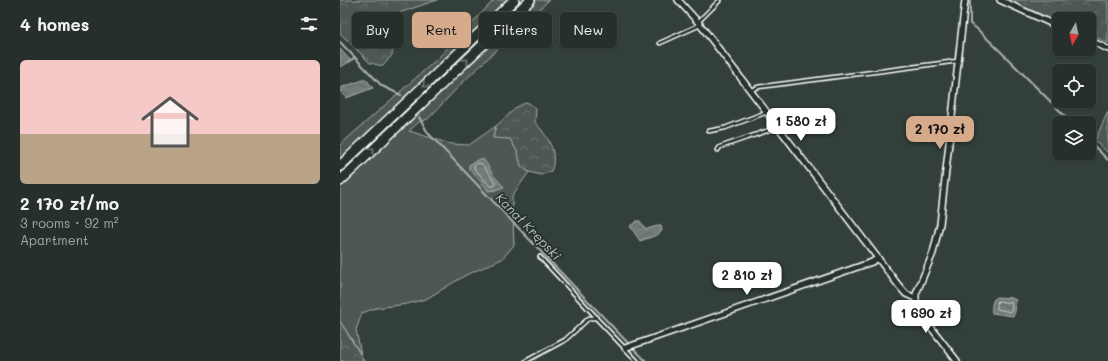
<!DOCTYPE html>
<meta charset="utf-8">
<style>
body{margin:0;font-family:Mali,sans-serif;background:#2e3734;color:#f1f3f6;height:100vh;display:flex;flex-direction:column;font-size:15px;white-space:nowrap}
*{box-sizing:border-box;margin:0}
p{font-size:13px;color:#a4a9a9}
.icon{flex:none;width:22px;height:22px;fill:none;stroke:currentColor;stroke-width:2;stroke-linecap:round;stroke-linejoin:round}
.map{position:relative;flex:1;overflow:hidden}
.side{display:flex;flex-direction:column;background:#262f2c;width:340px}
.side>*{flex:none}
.guide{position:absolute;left:12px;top:12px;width:380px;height:36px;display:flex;gap:8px}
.needle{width:26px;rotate:189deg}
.fabs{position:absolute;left:712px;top:12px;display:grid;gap:8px}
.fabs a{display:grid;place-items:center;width:44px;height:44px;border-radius:6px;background:#262f2c;box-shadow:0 1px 3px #0004,0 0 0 1px #424a48;font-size:20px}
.price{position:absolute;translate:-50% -34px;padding:0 9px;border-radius:8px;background:#fff;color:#222;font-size:13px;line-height:26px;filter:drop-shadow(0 1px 2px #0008)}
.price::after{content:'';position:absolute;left:50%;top:24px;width:12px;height:9px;margin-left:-6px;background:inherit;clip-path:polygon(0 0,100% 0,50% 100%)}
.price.on{background:#d6ab8b;color:#111}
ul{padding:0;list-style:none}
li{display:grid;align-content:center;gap:8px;height:212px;padding:0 20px}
li span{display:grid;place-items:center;height:124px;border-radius:6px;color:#555}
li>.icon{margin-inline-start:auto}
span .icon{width:72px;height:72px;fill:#fffc;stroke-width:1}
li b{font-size:17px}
h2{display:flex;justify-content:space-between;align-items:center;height:48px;padding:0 20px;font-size:17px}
.tag{padding:0 14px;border-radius:6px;background:#262f2c;box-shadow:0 1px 3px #0004,0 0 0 1px #424a48;font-size:14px;line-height:36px}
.tag.on{background:#d6ab8b;color:#111}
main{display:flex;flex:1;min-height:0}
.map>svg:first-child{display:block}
</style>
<main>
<section class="side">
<h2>4 homes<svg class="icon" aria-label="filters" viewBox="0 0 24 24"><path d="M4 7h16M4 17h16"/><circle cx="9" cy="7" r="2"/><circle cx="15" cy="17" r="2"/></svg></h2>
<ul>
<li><span style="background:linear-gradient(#f6c9c9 60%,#b9a48a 0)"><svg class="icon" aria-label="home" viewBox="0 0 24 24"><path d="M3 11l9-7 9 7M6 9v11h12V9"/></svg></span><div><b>2 170 zł/mo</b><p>3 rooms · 92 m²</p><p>Apartment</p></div></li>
</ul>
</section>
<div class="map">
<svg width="768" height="361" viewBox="0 0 768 361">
<defs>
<pattern id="forest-crowns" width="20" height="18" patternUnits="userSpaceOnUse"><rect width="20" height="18" fill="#4d5853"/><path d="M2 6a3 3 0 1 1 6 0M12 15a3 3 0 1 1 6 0" fill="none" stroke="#68716d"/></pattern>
<pattern id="water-waves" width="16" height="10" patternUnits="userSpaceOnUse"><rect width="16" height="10" fill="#737b78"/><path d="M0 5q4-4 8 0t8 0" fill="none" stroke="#606462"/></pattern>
</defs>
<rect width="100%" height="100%" fill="#333f3a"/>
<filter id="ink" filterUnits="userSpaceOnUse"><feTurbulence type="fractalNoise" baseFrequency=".025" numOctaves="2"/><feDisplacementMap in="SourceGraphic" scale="8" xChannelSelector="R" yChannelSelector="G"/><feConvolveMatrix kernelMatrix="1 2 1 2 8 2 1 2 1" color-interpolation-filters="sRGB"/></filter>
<g filter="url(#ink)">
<g fill="#4d5853" stroke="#a6aca9">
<path d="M154 0H209L121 84 88 119 79 122 69 131 111 144 129 145 156 126 153 137 170 139 178 153 181 166 189 172 172 196 174 245 162 259 126 275 86 299 67 304 36 308 22 313 16 330 21 354 0 321V145L96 60Z"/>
<path d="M768 111V153L755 141Z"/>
</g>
<g fill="url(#forest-crowns)" stroke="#a6aca9">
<path d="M0 0H97L47 17 54 37 52 55 43 66 30 63 0 33Z"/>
<path d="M668 0H768V43L749 34V19H719V22Z"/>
<path d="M187 102 196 108 195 122C207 136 219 152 211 171L201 175 189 172 181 166 178 153 170 139 153 138 156 126 177 107Z"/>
<path d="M0 321 24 361H0Z"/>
</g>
<g fill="url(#water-waves)" stroke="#abb0ae">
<path d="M0 49 10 60 9 62 1 67 0 66Z"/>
<path d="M26 79 33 88 6 98 0 91V88Z"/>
<path d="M139 159 144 160 154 176 164 187 155 190 148 191 145 186 129 169V165Z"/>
<path d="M297 221H300L305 228 307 229 317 226H321L322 231 317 235 300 241 290 226Z"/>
<path d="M656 297 672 298 676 300 675 312 673 316 652 313C651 308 652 300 656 297Z"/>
</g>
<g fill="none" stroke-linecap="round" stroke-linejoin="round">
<g stroke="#c7cac9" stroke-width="1">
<path d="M139 163 142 164 156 183 155 186H150L134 168V166Z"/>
<path d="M658 301 672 303 671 312 657 309Z"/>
</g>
<g stroke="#abb0ae" stroke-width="2">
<path d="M630 0V24L636 28 660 51 732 123"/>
<path d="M0 42 42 86 61 95"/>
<path d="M9 62 15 57"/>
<path d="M79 117 88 133 289 344"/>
<path d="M749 141 768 160"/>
<path d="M293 348 306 361"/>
</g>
<g stroke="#fff" stroke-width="5.5">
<g id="lane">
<path d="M358 22 379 1"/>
<path d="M320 43 360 25"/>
<path d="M410 91 418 87 618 61"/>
<path d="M369 131 385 128 427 112"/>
<path d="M378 150 380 147 438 127"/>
<path d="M200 257 256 317"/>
<path d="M186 361 225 340 249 318H256L297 361"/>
</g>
</g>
<g stroke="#fff" stroke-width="8">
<g id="street">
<path d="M338 0 358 22 375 44 559 286 566 294 575 298"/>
<path d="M660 0 719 27"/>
<path d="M749 40 768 49"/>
<path d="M285 348 532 262 538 258"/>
<path d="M617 361 580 313 576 303V294L593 253 600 224 625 0"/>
</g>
</g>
<g stroke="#fff" stroke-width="12">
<g id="highway">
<path d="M0 166 174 0"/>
<path d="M0 181 190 0"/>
</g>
</g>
<use href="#lane" stroke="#26332d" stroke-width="2.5"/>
<use href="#street" stroke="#26332d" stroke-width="5"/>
<use href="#highway" stroke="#26332d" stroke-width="9"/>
</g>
<defs><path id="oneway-chevron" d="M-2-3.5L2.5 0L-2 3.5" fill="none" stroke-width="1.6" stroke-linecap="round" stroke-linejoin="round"/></defs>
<g stroke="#727a76">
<use href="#oneway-chevron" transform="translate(126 61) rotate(-44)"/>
<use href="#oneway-chevron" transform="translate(85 85) rotate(136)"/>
<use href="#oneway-chevron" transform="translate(32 150) rotate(-43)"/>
</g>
</g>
<g text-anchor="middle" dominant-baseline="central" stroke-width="3.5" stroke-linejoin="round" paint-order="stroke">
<g font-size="13" font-style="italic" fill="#b9bdbc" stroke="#26332d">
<text transform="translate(189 226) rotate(46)">Kanał Krępski</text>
</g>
</g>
</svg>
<div class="fabs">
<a><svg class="needle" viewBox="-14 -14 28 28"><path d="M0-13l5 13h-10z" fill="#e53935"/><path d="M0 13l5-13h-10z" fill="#a4a9a9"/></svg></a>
<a><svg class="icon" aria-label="locate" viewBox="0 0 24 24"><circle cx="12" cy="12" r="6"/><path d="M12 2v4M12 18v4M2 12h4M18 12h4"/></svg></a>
<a><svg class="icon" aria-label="layers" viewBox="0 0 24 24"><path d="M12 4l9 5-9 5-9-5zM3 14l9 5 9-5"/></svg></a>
</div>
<b class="price" style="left:461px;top:142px">1 580 zł</b>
<b class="price on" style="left:600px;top:150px">2 170 zł</b>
<b class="price" style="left:407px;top:296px">2 810 zł</b>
<b class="price" style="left:586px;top:334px">1 690 zł</b>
<div class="guide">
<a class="tag">Buy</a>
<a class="tag on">Rent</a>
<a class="tag">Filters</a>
<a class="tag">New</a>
</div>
</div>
</main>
